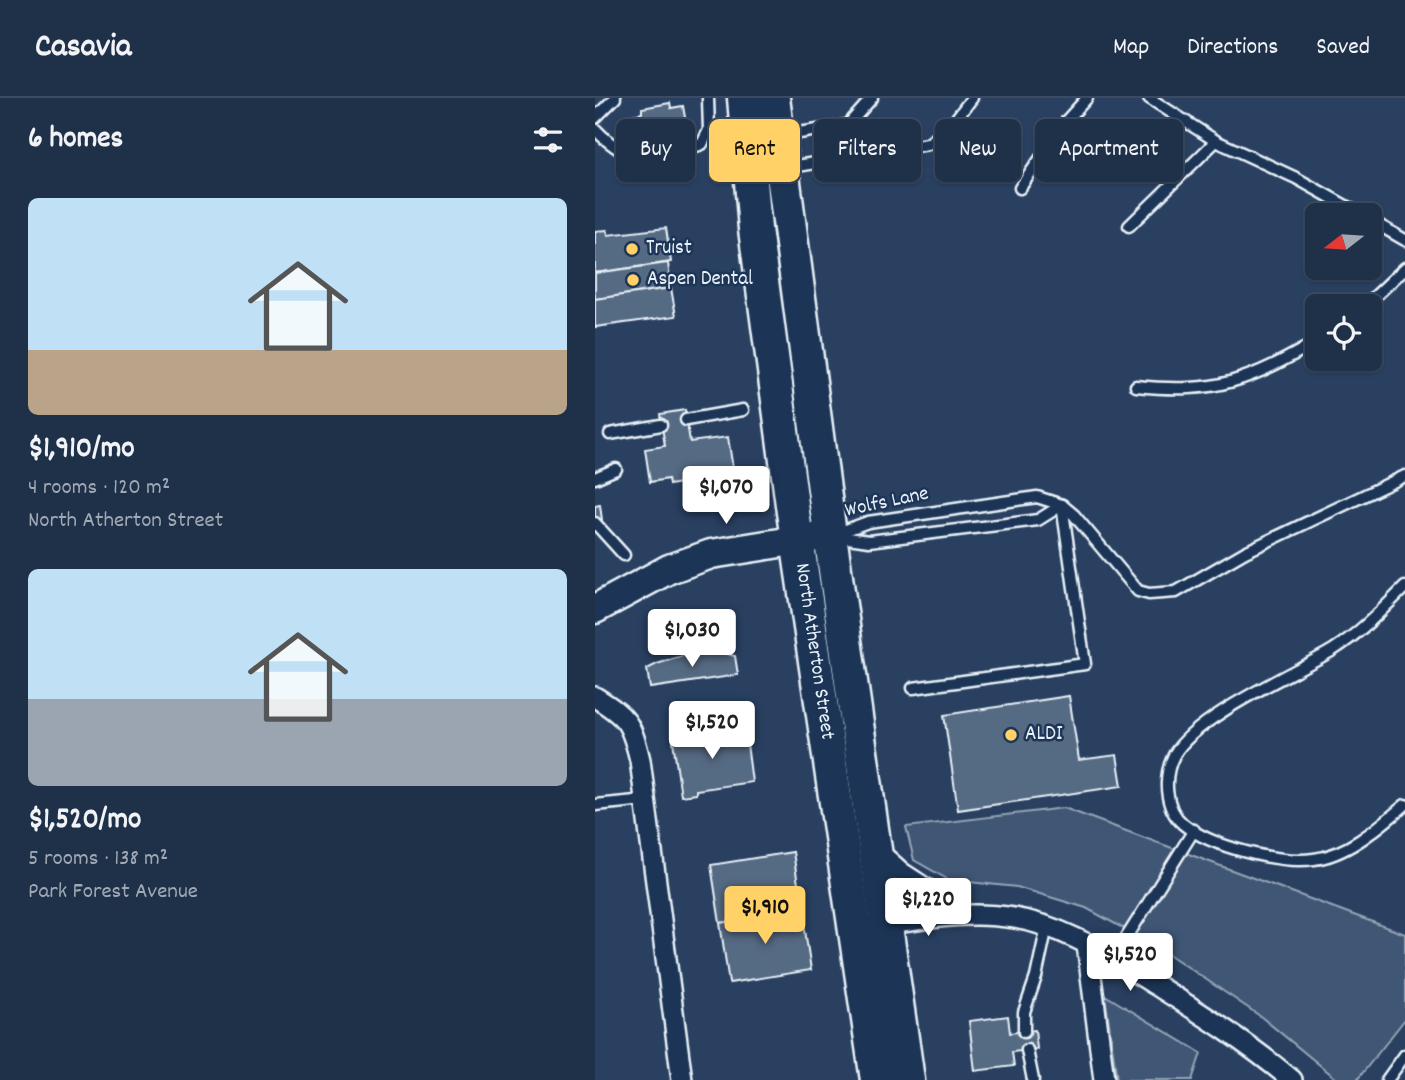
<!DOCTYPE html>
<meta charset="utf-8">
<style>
body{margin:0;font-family:Dekko,sans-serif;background:#2c3c53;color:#f1f3f6;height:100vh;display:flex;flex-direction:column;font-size:26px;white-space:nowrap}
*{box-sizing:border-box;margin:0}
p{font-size:23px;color:#a1a9b4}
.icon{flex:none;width:38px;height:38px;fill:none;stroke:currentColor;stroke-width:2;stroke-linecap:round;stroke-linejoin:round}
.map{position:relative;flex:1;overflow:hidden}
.sheet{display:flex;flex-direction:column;background:#1f3049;width:595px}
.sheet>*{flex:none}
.banner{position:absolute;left:21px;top:21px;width:665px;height:63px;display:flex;gap:14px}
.needle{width:46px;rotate:253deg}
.controls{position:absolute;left:710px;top:105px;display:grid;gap:14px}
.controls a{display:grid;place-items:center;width:77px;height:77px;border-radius:10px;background:#1f3049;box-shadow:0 2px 5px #0004,0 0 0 2px #3c4b61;font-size:35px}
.price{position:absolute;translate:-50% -60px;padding:0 16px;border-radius:7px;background:#fff;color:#222;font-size:23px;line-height:46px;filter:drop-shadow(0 2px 4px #0008)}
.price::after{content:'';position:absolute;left:50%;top:42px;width:21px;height:16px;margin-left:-10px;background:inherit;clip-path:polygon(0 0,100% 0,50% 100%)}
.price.on{background:#ffd166;color:#111}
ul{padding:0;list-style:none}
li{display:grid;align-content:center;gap:14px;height:371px;padding:0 28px}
li span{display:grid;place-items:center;height:217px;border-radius:10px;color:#555}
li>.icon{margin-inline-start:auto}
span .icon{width:126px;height:126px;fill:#fffc;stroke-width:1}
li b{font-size:30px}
h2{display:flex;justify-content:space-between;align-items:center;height:84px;padding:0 28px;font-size:30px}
.tag{padding:0 24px;border-radius:10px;background:#1f3049;box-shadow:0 2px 5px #0004,0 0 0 2px #3c4b61;font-size:24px;line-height:63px}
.tag.on{background:#ffd166;color:#111}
header{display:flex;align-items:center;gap:42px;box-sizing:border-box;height:98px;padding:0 35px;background:#1f3049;border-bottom:2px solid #3c4b61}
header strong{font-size:33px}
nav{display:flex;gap:38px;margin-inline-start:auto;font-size:24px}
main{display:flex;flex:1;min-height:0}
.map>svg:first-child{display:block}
</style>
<header>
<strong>Casavia</strong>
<nav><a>Map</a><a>Directions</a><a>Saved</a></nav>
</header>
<main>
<section class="sheet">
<h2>6 homes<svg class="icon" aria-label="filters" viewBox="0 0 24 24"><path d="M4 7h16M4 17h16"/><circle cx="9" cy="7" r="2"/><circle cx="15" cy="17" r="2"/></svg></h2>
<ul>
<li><span style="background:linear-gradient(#bfe0f5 70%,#b9a48a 0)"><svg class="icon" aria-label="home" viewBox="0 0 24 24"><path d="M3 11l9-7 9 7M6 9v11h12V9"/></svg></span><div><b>$1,910/mo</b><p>4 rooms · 120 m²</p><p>North Atherton Street</p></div></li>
<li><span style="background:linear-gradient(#bfe0f5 60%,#9aa5b1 0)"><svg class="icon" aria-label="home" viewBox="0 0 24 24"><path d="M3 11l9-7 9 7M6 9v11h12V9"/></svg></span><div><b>$1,520/mo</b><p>5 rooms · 138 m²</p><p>Park Forest Avenue</p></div></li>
</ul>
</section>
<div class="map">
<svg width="810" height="982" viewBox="0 0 810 982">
<rect width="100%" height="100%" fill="#294061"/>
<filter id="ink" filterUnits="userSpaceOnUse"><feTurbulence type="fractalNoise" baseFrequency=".0143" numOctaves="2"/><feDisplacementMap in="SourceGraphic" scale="14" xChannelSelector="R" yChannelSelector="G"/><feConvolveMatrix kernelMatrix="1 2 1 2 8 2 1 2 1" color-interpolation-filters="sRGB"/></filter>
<g filter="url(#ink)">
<g fill="#415774" stroke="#94a4b6" stroke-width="2">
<path d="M469 710 810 836V921L762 982H743L665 918 563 849 491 810 422 789 354 782 319 762 311 729Z"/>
<path d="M510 897 606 955 597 982H522Z"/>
</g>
<g fill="#556a83" stroke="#e8f1f8" stroke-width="2">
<path d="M75 5 76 10 88 8 93 37 82 38 86 62 63 66 59 42 40 46 36 17 47 15V10Z"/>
<path d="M71 130 76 164 0 175V133L12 132 13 137Z"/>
<path d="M73 165 76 190 0 201V175Z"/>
<path d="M76 190 81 218 0 229V201Z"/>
<path d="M90 312 95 344 133 339 138 371 101 377 102 382 74 387 73 381 55 384 50 351 70 348 65 316Z"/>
<path d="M5 407 7 422 0 423V408Z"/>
<path d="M129 555 140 558 143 577 55 590 52 571 62 566 94 556Z"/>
<path d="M474 598 484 662 522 657 527 688 363 712 349 617Z"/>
<path d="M133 631 134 640 151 638 157 684 101 692V696L86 698 78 643 96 640V636Z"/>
<path d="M198 754 207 812 125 825 116 767Z"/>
<path d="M207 812 216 872 134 885 125 825Z"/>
<path d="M413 918 415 935 440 932 442 951 417 954 419 968 380 973 374 923Z"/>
</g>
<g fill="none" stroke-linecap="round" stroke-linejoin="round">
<g stroke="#e8f1f8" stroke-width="15">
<g id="lane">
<path d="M554 0 621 43 701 80 767 117"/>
<path d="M0 20 20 0"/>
<path d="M0 31C18 50 34 61 61 57"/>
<path d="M186 38 253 27 277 0"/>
<path d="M84 54 107 46 114 32 113 0"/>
<path d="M190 70 333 46 355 29 377 0"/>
<path d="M425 90 472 22 492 0"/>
<path d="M775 122 810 142"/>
<path d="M534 128 621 43"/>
<path d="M770 208 810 170"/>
<path d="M541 288C623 296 653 283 723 243"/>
<path d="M91 322 148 312"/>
<path d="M15 336 66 327"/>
<path d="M0 380 21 371"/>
<path d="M0 425 29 457"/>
<path d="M240 436 273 424 442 399 467 407 479 417 543 493 554 496 581 494 650 454 810 378"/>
<path d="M239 438 274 443 443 422 467 407"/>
<path d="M810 489C788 511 765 535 738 552 698 576 601 618 579 657 568 678 569 710 588 726 616 749 685 766 719 761 753 757 785 728 810 707"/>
<path d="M318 590 490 566 467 407"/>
<path d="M0 707 51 702"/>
<path d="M518 861 599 732"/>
<path d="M429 934V914L441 879 452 828"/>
<path d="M432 952 438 982"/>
<path d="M792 982 810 957"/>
</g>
</g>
<g stroke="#e8f1f8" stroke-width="24">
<g id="street">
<path d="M0 599C32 619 36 624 45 662L87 982"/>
<path d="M280 751 307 775 370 816"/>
<path d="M282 828C328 821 373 812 419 820 469 828 510 856 553 882 602 913 652 944 697 982"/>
<path d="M492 846 509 982"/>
</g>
</g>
<g stroke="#e8f1f8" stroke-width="33">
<path id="secondary" d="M0 511 74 471 116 456 235 437"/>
</g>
<g stroke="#e8f1f8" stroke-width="37">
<g id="primary">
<path id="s1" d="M149 0 160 131 198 414 282 982"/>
<path d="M178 0 235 437 313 982"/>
</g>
</g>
<use href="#lane" stroke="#1d3557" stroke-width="10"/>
<use href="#street" stroke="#1d3557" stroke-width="19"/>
<use href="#secondary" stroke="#1d3557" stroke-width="28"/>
<use href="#primary" stroke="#1d3557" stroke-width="32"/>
</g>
</g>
<g fill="#ffd166" stroke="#1d3557" stroke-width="2.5">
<circle cx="37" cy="151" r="7"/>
<circle cx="38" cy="182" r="7"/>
<circle cx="416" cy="637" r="7"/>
</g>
<g text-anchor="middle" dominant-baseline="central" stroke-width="5" stroke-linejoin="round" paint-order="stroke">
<g font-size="21" fill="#e8f1f8" stroke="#1d3557" text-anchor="start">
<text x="51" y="151">Truist</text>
<text x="52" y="182">Aspen Dental</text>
<text x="430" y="637">ALDI</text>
</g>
<g font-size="21" fill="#e8f1f8" stroke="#1d3557">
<text transform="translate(292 405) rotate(-12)">Wolfs Lane</text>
<text stroke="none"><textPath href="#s1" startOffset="558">North Atherton Street</textPath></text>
</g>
</g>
</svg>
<div class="controls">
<a><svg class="needle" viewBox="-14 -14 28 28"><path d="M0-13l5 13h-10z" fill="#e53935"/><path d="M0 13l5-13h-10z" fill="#a1a9b4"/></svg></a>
<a><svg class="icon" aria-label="locate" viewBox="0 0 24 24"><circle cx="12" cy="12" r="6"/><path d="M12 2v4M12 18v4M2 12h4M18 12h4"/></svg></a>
</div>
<b class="price" style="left:131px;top:428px">$1,070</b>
<b class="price" style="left:97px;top:571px">$1,030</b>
<b class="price" style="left:117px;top:663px">$1,520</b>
<b class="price" style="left:333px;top:840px">$1,220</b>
<b class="price on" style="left:170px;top:848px">$1,910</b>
<b class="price" style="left:535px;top:895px">$1,520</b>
<div class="banner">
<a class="tag">Buy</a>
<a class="tag on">Rent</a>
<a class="tag">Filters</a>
<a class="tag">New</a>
<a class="tag">Apartment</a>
</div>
</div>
</main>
